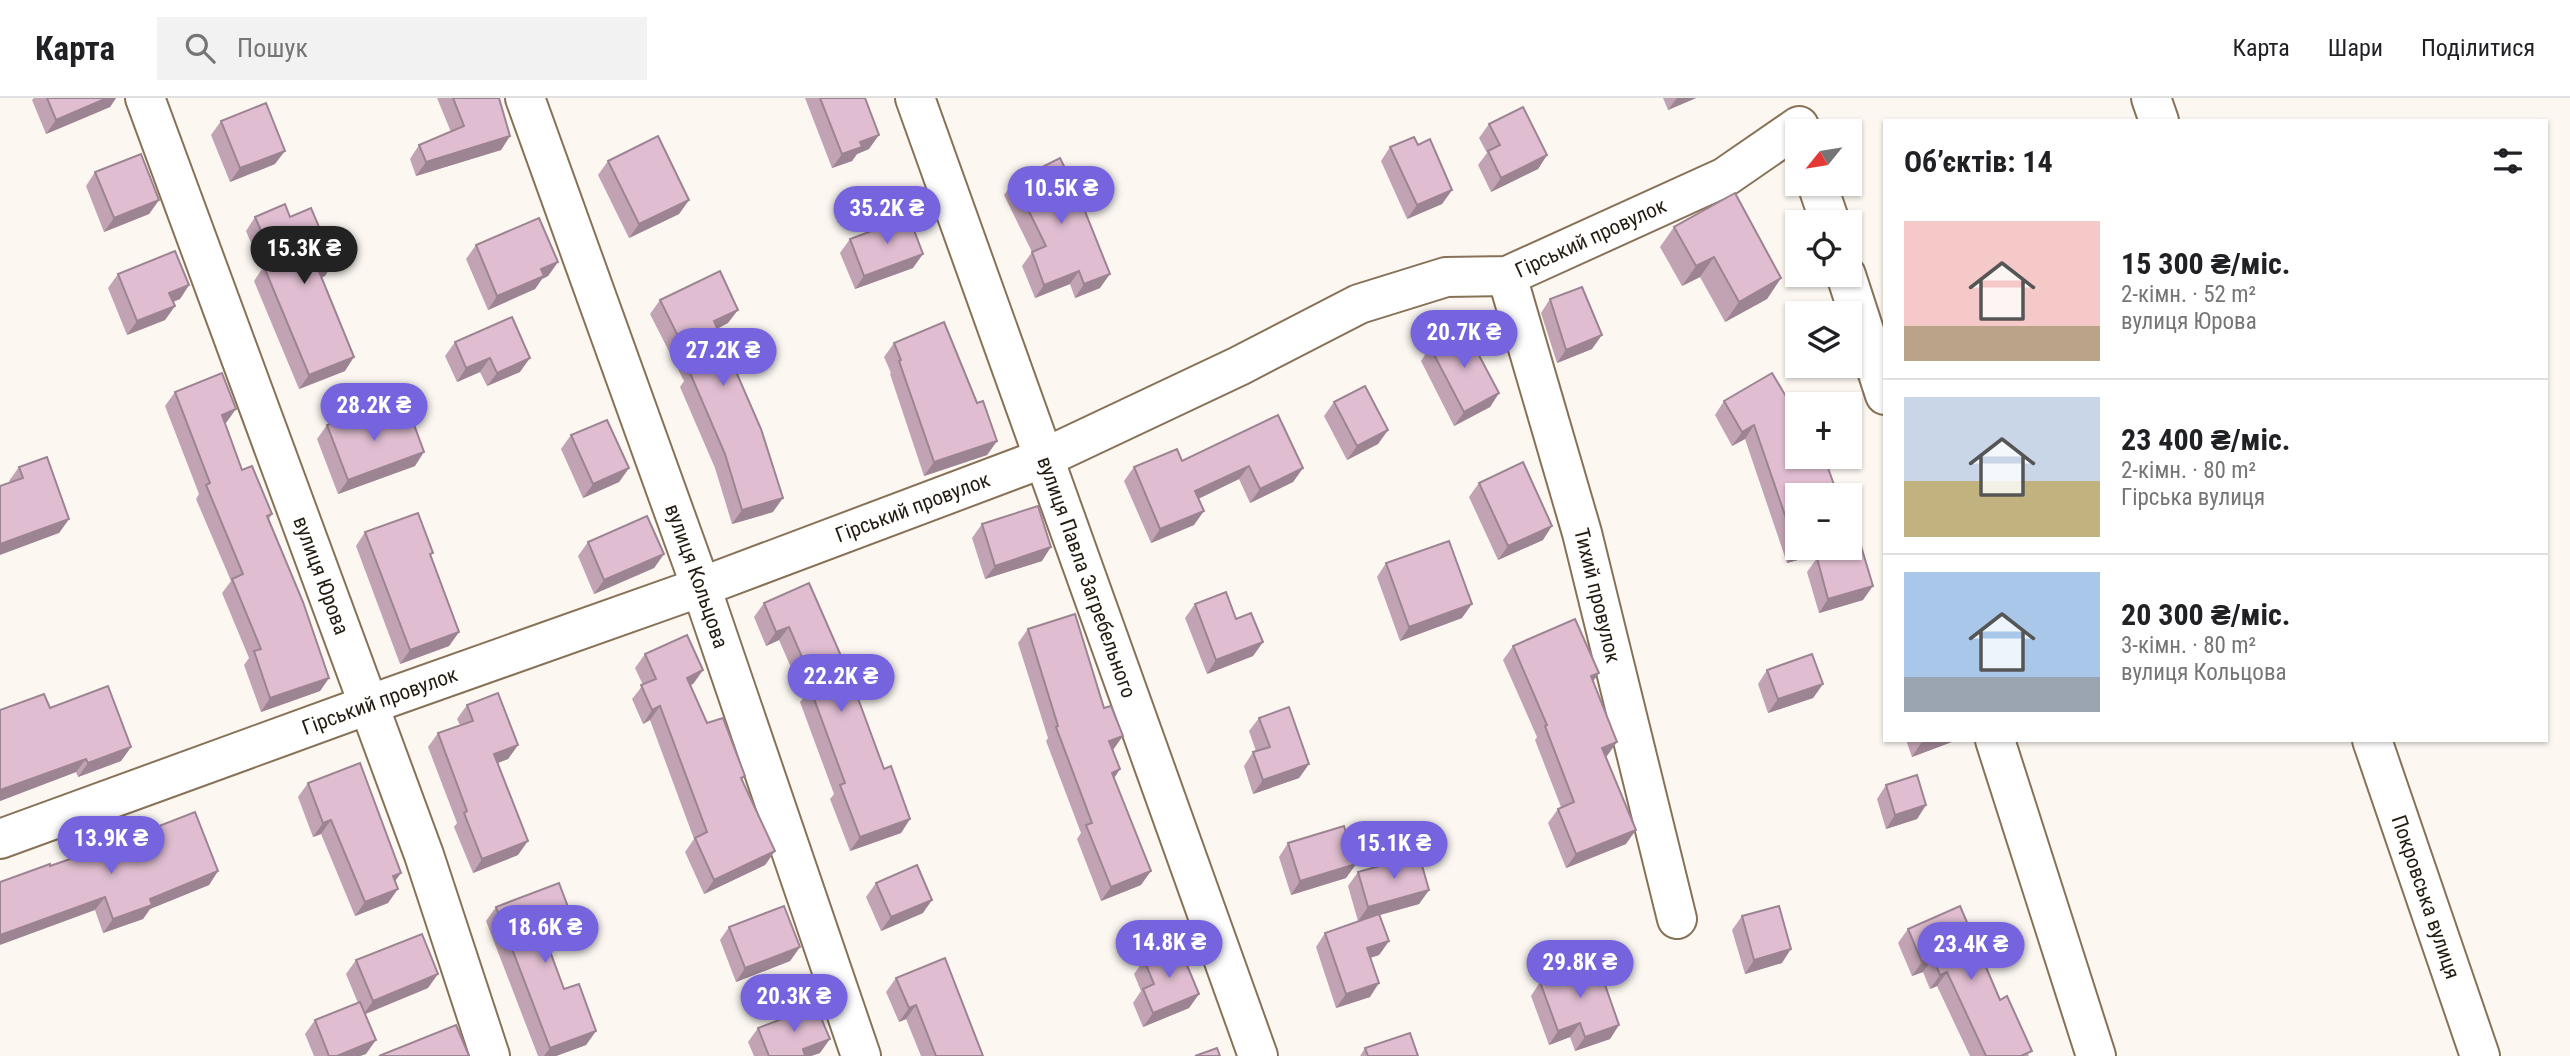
<!DOCTYPE html>
<html lang="uk">
<meta charset="utf-8">
<style>
body{margin:0;font-family:"Roboto Condensed",sans-serif;background:#f2f2f2;color:#202124;height:100vh;display:flex;flex-direction:column;font-size:26px;white-space:nowrap}
*{box-sizing:border-box;margin:0}
p{font-size:23px;color:#757577}
.icon{flex:none;width:38px;height:38px;fill:none;stroke:currentColor;stroke-width:2;stroke-linecap:round;stroke-linejoin:round}
.map{position:relative;flex:1;overflow:hidden}
.details{position:absolute;left:1883px;top:21px;width:665px;height:623px;display:flex;flex-direction:column;background:#fff;border-radius:0px;box-shadow:0 2px 5px #0004}
.details>*{flex:none}
.needle{width:46px;rotate:240deg}
.tools{position:absolute;left:1785px;top:21px;display:grid;gap:14px}
.tools a{display:grid;place-items:center;width:77px;height:77px;border-radius:0px;background:#fff;box-shadow:0 2px 5px #0004;font-size:35px}
.price{position:absolute;translate:-50% -60px;padding:0 16px;border-radius:24px;background:#7664de;color:#fff;font-size:23px;line-height:46px;filter:drop-shadow(0 2px 4px #0008)}
.price::after{content:'';position:absolute;left:50%;top:42px;width:21px;height:16px;margin-left:-10px;background:inherit;clip-path:polygon(0 0,100% 0,50% 100%)}
.price.current{background:#222;color:#fff}
ul{padding:0;list-style:none}
li{display:flex;align-items:center;gap:21px;height:175px;padding:0 21px}
li+li{border-top:2px solid #e0e0e0}
li span{display:grid;place-items:center;flex:none;width:196px;height:140px;border-radius:0px;color:#555}
li>.icon{margin-inline-start:auto}
span .icon{width:84px;height:84px;fill:#fffc;stroke-width:1}
li b{font-size:30px}
h2{display:flex;justify-content:space-between;align-items:center;height:84px;padding:0 21px;font-size:30px}
header{display:flex;align-items:center;gap:42px;box-sizing:border-box;height:98px;padding:0 35px;background:#fff;border-bottom:2px solid #e0e0e0}
header strong{font-size:33px}
nav{display:flex;gap:38px;margin-inline-start:auto;font-size:24px}
.search{width:490px;height:63px;background:#f2f2f2;display:flex;align-items:center;gap:18px;box-sizing:border-box;padding:0 24px;border-radius:0px;color:#757577;font-size:26px}
.map>svg:first-child{display:block}
</style>
<header>
<strong>Карта</strong>
<div class="search"><svg class="icon" aria-label="search" viewBox="0 0 24 24"><circle cx="10" cy="10" r="6"/><path d="M15 15l6 6"/></svg>Пошук</div>
<nav><a>Карта</a><a>Шари</a><a>Поділитися</a></nav>
</header>
<div class="map">
<svg width="2570" height="958" viewBox="0 0 2570 958">
<rect width="100%" height="100%" fill="#fcf7f1"/>
<g fill="none" stroke-linecap="round" stroke-linejoin="round">
<g stroke="#887257" stroke-width="42">
<g id="minor">
<path id="s1" d="M145 0 424 757 490 958"/>
<path id="s2" d="M525 0 701 489 861 958"/>
<path id="s3" d="M915 0 1258 958"/>
<path d="M2151 0 2159 23"/>
<path d="M1817 86 1830 124"/>
<path d="M1846 177 1885 297"/>
<path id="s4" d="M1507 178 1582 435 1677 821"/>
<path d="M1995 642 2096 958"/>
<path id="s5" d="M2372 642 2480 958"/>
<path id="s6" d="M0 741 368 607 701 489 1044 360 1239 268 1359 206 1446 179 1507 178 1725 79 1799 28"/>
</g>
</g>
<use href="#minor" stroke="#fff" stroke-width="38"/>
</g>
<g fill="#c1a3b4">
<path d="M34 0H116L110 9 46 36 32 2Z"/>
<path d="M437 0H499L510 38 501 52 416 78 410 61 419 47 451 34Z"/>
<path d="M805 0H865L869 51 857 56 852 63 832 70Z"/>
<path d="M1663 0H1696L1668 12Z"/>
<path d="M221 23 275 66 230 84 211 37Z"/>
<path d="M1489 26 1547 57 1538 71 1491 94 1478 67 1487 55 1479 40Z"/>
<path d="M1390 49 1452 92 1442 106 1407 121 1381 63Z"/>
<path d="M608 63 689 102 679 116 629 140 598 77Z"/>
<path d="M95 74 159 102 149 116 104 134 86 88Z"/>
<path d="M1014 83 1100 190 1075 200 1070 186 1035 200 1022 168 1032 154 1004 97Z"/>
<path d="M255 119 325 178 321 179 345 273 299 291 254 183 262 171 246 133Z"/>
<path d="M1674 129 1781 180 1767 201 1725 224 1700 179 1682 188 1660 149Z"/>
<path d="M850 141 913 170 855 191 840 155Z"/>
<path d="M476 147 558 164 548 178 542 181 535 191 488 212 466 161Z"/>
<path d="M118 176 189 187 180 201 173 204 175 208 165 222 127 237 108 190Z"/>
<path d="M1550 201 1592 251 1557 265 1541 215Z"/>
<path d="M660 202 728 225 717 231 773 414 732 426 715 370 680 289 684 283 650 216Z"/>
<path d="M455 244 520 274 487 288 480 274 457 284 445 258Z"/>
<path d="M894 245 997 343 987 357 924 378 890 276 891 275 884 259Z"/>
<path d="M1430 249 1499 295 1490 309 1454 328 1421 263Z"/>
<path d="M1772 275 1797 397 1826 454 1787 465 1745 341 1732 348 1715 317 1724 303Z"/>
<path d="M175 294 226 325H225L242 372 272 416 269 421 329 580 320 593 261 614 244 567 249 560 222 495 231 483 196 401 199 396 165 308Z"/>
<path d="M1334 304 1388 332 1378 346 1347 362 1324 318Z"/>
<path d="M327 327 370 328 415 368 338 396 317 341Z"/>
<path d="M571 337 629 370 619 384 583 400 561 351Z"/>
<path d="M1182 363 1303 370 1293 384 1250 405 1239 381 1199 400 1194 427 1151 445 1124 383 1134 369Z"/>
<path d="M19 369 69 421 59 435 10 384 9 383Z"/>
<path d="M1479 385 1543 442 1498 462 1469 399Z"/>
<path d="M982 426 1042 463 985 481 972 440Z"/>
<path d="M365 434 459 534 449 548 400 566 356 448Z"/>
<path d="M588 444 664 456 654 470 594 496 578 458Z"/>
<path d="M1817 460 1863 502 1819 515 1807 474Z"/>
<path d="M1386 465 1462 520 1400 543 1377 479Z"/>
<path d="M809 485 884 671 910 721 901 735 850 753 830 701 834 696 800 604 804 599 779 542 766 548 754 519 764 505Z"/>
<path d="M1195 506 1236 521 1263 544 1253 558 1207 576 1185 520Z"/>
<path d="M1028 531 1113 652 1120 671 1114 680 1141 787 1101 803 1077 741 1081 735 1046 643 1048 640 1018 545Z"/>
<path d="M1513 548 1593 583 1607 658H1606L1626 746 1566 770 1548 725 1558 711 1561 709 1535 642 1537 639 1503 562Z"/>
<path d="M645 556 703 572 693 586 690 587 707 625 745 678 742 682 775 753 765 767 704 796 685 754 694 741 650 622 643 626 632 601 643 587 635 570Z"/>
<path d="M1767 572 1823 586 1813 600 1768 615 1758 586Z"/>
<path d="M467 607 518 647 508 661 498 665 518 757 473 775 454 729 457 725 428 649 438 635 460 627 457 621Z"/>
<path d="M50 610 131 649 121 663 78 679 76 674 0 703V612Z"/>
<path d="M1259 620 1309 666 1299 680 1253 696 1244 668 1253 654 1256 653 1249 633Z"/>
<path d="M1906 642H1957L1912 659Z"/>
<path d="M308 685 395 783 388 805 355 818 321 736 313 739 298 699Z"/>
<path d="M1886 687 1926 707 1917 721 1886 731 1877 701Z"/>
<path d="M159 728 218 773 209 787 150 811 143 821 103 835 95 812 50 768 157 731Z"/>
<path d="M1288 745 1356 766 1346 780 1291 797 1279 759Z"/>
<path d="M1358 774 1429 792 1419 806 1380 817 1389 843 1379 857 1370 860V899L1336 910 1316 849 1325 835 1358 823 1348 788Z"/>
<path d="M876 785 923 815 881 833 866 799Z"/>
<path d="M496 809 562 831 544 838 564 891 596 933 586 947 556 958H538L486 823Z"/>
<path d="M1742 818 1782 865 1745 876 1732 832Z"/>
<path d="M729 829 800 849 790 863 736 884 720 842Z"/>
<path d="M1908 831 2000 902 2029 958H1970L1937 888 1930 891 1923 874 1912 878 1898 845Z"/>
<path d="M356 862 428 890 365 916 366 956 360 958H314L305 936 315 922 358 905 346 876Z"/>
<path d="M1144 862 1199 896 1189 910 1143 929 1133 905 1141 893 1134 876Z"/>
<path d="M896 880 983 958H921L906 921 899 924 886 894Z"/>
<path d="M1540 884 1619 927 1610 941 1575 953 1570 939 1549 947 1531 898Z"/>
<path d="M758 930 820 955 811 958H754L748 944Z"/>
<path d="M1365 950 1418 958H1360Z"/>
</g>
<g fill="#9d8492">
<path d="M107 0H116L110 9 46 36 56 22Z"/>
<path d="M1677 0H1696L1668 12Z"/>
<path d="M879 37 869 51 857 56 852 63 832 70 842 56 860 44Z"/>
<path d="M510 38 501 52 416 78 426 64Z"/>
<path d="M285 53 275 66 230 84 240 70Z"/>
<path d="M1547 57 1538 71 1491 94 1501 80Z"/>
<path d="M1452 92 1442 106 1407 121 1417 107Z"/>
<path d="M159 102 149 116 104 134 114 120Z"/>
<path d="M689 102 679 116 629 140 639 126Z"/>
<path d="M923 156 913 170 855 191 864 178Z"/>
<path d="M1714 159 1700 179 1682 188 1696 168Z"/>
<path d="M334 164 325 178 308 185 318 171Z"/>
<path d="M558 164 548 178 542 181 535 191 488 212 497 198 541 171Z"/>
<path d="M1079 173 1070 186 1035 200 1044 187Z"/>
<path d="M1110 176 1100 190 1075 200 1084 186Z"/>
<path d="M1781 180 1767 201 1725 224 1739 204Z"/>
<path d="M189 187 180 201 160 209 169 195Z"/>
<path d="M175 208 165 222 127 237 137 223Z"/>
<path d="M738 212 728 225 704 237 714 223Z"/>
<path d="M1602 237 1592 251 1557 265 1566 252Z"/>
<path d="M354 259 345 273 299 291 309 277Z"/>
<path d="M490 260 480 274 457 284 466 270Z"/>
<path d="M530 260 520 274 487 288 497 275Z"/>
<path d="M1499 295 1490 309 1454 328 1464 314Z"/>
<path d="M236 311 226 325 212 331 222 317Z"/>
<path d="M1754 327 1745 341 1732 348 1742 334Z"/>
<path d="M1388 332 1378 346 1347 362 1357 348Z"/>
<path d="M997 343 987 357 924 378 934 364Z"/>
<path d="M424 354 415 368 338 396 348 382Z"/>
<path d="M1249 368 1239 381 1186 407 1195 393Z"/>
<path d="M629 370 619 384 583 400 593 386Z"/>
<path d="M1303 370 1293 384 1250 405 1260 391Z"/>
<path d="M783 400 773 414 732 426 742 412Z"/>
<path d="M1204 413 1194 427 1151 445 1160 431Z"/>
<path d="M69 421 59 435 0 457V446Z"/>
<path d="M1552 428 1543 442 1498 462 1508 448Z"/>
<path d="M1051 449 1042 463 985 481 995 468Z"/>
<path d="M1803 450H1829L1826 454 1787 465 1797 452Z"/>
<path d="M664 456 654 470 594 496 604 482Z"/>
<path d="M1873 488 1863 502 1819 515 1828 501Z"/>
<path d="M1472 506 1462 520 1400 543 1409 529Z"/>
<path d="M789 529 779 542 766 548 776 534Z"/>
<path d="M459 534 449 548 400 566 410 552Z"/>
<path d="M1263 544 1253 558 1207 576 1216 562Z"/>
<path d="M703 572 693 586 677 593 687 580Z"/>
<path d="M1599 575 1589 589 1591 578Z"/>
<path d="M329 580 320 593 261 614 270 600Z"/>
<path d="M1823 586 1813 600 1768 615 1778 601Z"/>
<path d="M660 608 650 622 643 626 652 612Z"/>
<path d="M1123 638 1113 652 1109 643Z"/>
<path d="M1928 642H1957L1912 659 1921 645Z"/>
<path d="M1617 644 1607 658 1592 663 1602 650Z"/>
<path d="M518 647 508 661 484 670 494 656Z"/>
<path d="M131 649 121 663 78 679 88 665Z"/>
<path d="M86 661 76 674 0 703V692Z"/>
<path d="M1309 666 1299 680 1253 696 1263 682Z"/>
<path d="M1120 671 1111 685 1112 675Z"/>
<path d="M1926 707 1917 721 1886 731 1895 717Z"/>
<path d="M910 721 901 735 850 753 860 739Z"/>
<path d="M331 722 321 736 313 739 323 725Z"/>
<path d="M1636 732 1626 746 1566 770 1576 756Z"/>
<path d="M528 743 518 757 473 775 482 761Z"/>
<path d="M775 753 765 767 704 796 714 782Z"/>
<path d="M1356 766 1346 780 1291 797 1300 783Z"/>
<path d="M218 773 209 787 150 811 143 821 103 835 113 821 150 801Z"/>
<path d="M1151 773 1141 787 1101 803 1111 789Z"/>
<path d="M401 775 391 789 393 778Z"/>
<path d="M398 791 388 805 355 818 365 804Z"/>
<path d="M1429 792 1419 806 1358 823 1368 809Z"/>
<path d="M105 799 95 812 0 847V837Z"/>
<path d="M932 802 923 815 881 833 891 819Z"/>
<path d="M571 817 562 831 531 843 541 829Z"/>
<path d="M1389 843 1379 857 1357 864 1367 850Z"/>
<path d="M800 849 790 863 736 884 745 870Z"/>
<path d="M1791 851 1782 865 1745 876 1754 862Z"/>
<path d="M1933 860 1923 874 1912 878 1922 864Z"/>
<path d="M1947 874 1937 888 1930 891 1940 877Z"/>
<path d="M438 876 428 890 363 917 373 903Z"/>
<path d="M1379 885 1370 899 1336 910 1346 896Z"/>
<path d="M1199 896 1189 910 1143 929 1153 915Z"/>
<path d="M916 907 906 921 899 924 909 910Z"/>
<path d="M1580 925 1570 939 1549 947 1558 933Z"/>
<path d="M1619 927 1610 941 1575 953 1585 939Z"/>
<path d="M596 933 586 947 556 958H544L550 950Z"/>
<path d="M830 941 820 955 811 958H798L803 951Z"/>
<path d="M376 942 366 956 360 958H337Z"/>
</g>
<g fill="#e0bdd1" stroke="#9d8492" stroke-width="2">
<path d="M47 0H107L56 22Z"/>
<path d="M453 0H499L510 38 426 64 419 47 464 28Z"/>
<path d="M820 0H865L879 37 860 44 862 49 842 56Z"/>
<path d="M266 5 285 53 240 70 221 23Z"/>
<path d="M1523 9 1547 57 1501 80 1488 53 1500 47 1489 26Z"/>
<path d="M658 38 689 102 639 126 608 63Z"/>
<path d="M1414 39 1418 47 1430 41 1452 92 1417 107 1390 49Z"/>
<path d="M141 56 159 102 114 120 95 74Z"/>
<path d="M1060 60 1080 101 1110 176 1084 186 1079 173 1044 187 1032 154 1046 148 1014 83Z"/>
<path d="M1735 95 1781 180 1739 204 1714 159 1696 168 1674 129Z"/>
<path d="M285 106 290 119 311 110 334 164 318 171 354 259 309 277 264 169 275 164 255 119Z"/>
<path d="M909 119 923 156 864 178 850 141Z"/>
<path d="M539 120 558 164 541 171 544 178 497 198 476 147Z"/>
<path d="M175 153 189 187 169 195 175 208 137 223 118 176Z"/>
<path d="M720 173 738 212 714 223 761 331 783 400 742 412 725 356 690 275 695 272 660 202Z"/>
<path d="M1582 189 1602 237 1566 252 1550 201Z"/>
<path d="M512 219 530 260 497 275 490 260 466 270 455 244Z"/>
<path d="M944 224 977 305 983 303 997 343 934 364 899 263 901 262 894 245Z"/>
<path d="M1465 231 1499 295 1464 314 1430 249Z"/>
<path d="M222 275 236 311 222 317 242 372 252 368 272 416 267 418 303 504 329 580 270 600 254 553 261 551 232 481 243 476 206 387 210 385 175 294Z"/>
<path d="M1772 275 1797 317V359H1824L1837 395 1829 397H1797V450H1803L1797 452 1754 327 1742 334 1724 303Z"/>
<path d="M1365 288 1388 332 1357 348 1334 304Z"/>
<path d="M365 313 370 328 409 313 424 354 348 382 327 327Z"/>
<path d="M1278 317 1303 370 1260 391 1249 368 1195 393 1204 413 1160 431 1134 369 1177 351 1182 363Z"/>
<path d="M607 322 629 370 593 386 571 337Z"/>
<path d="M47 359 69 421 0 446V388L23 380 19 369Z"/>
<path d="M1523 364 1552 428 1508 448 1479 385Z"/>
<path d="M1038 408 1051 449 995 468 982 426Z"/>
<path d="M418 415 433 455 430 456 459 534 410 552 365 434Z"/>
<path d="M647 418 664 456 604 482 588 444Z"/>
<path d="M1449 443 1472 506 1409 529 1386 465Z"/>
<path d="M1861 448 1873 488 1828 501 1817 460Z"/>
<path d="M809 485 849 576 884 671 891 668 910 721 860 739 840 687 845 685 810 590 815 589 789 529 776 534 764 505Z"/>
<path d="M1226 494 1236 521 1251 515 1263 544 1216 562 1195 506Z"/>
<path d="M1075 516 1104 610 1111 608 1123 638 1109 643 1120 671 1112 675 1151 773 1111 789 1086 727 1092 725 1056 629 1058 628 1028 531Z"/>
<path d="M1575 521 1599 575 1591 578 1617 644 1602 650 1636 732 1576 756 1558 711 1574 704 1545 628 1547 627 1513 548Z"/>
<path d="M687 537 703 572 687 580 707 625 723 620 745 678 741 680 775 753 714 782 695 740 707 734 660 608 652 612 641 587 656 581 645 556Z"/>
<path d="M1812 556 1823 586 1778 601 1767 572Z"/>
<path d="M108 588 131 649 88 665 86 661 0 692V612L44 596 50 610Z"/>
<path d="M498 595 518 647 494 656 528 743 482 761 464 715 467 713 438 635 473 623 467 607Z"/>
<path d="M1289 609 1309 666 1263 682 1253 654 1270 649 1259 620Z"/>
<path d="M360 665 401 775 393 778 398 791 365 804 331 722 323 725 308 685Z"/>
<path d="M1917 677 1926 707 1895 717 1886 687Z"/>
<path d="M195 714 218 773 150 801 152 807 113 821 105 799 0 837V784L50 766V768L160 730 159 728Z"/>
<path d="M1344 728 1356 766 1300 783 1288 745Z"/>
<path d="M1419 757 1429 792 1368 809 1358 774Z"/>
<path d="M917 767 932 802 891 819 876 785Z"/>
<path d="M559 785 571 817 541 829 564 891 579 886 596 933 550 950 496 809Z"/>
<path d="M784 808 800 849 745 870 729 829Z"/>
<path d="M1779 808 1791 851 1754 862 1742 818Z"/>
<path d="M1960 808 2000 902 2007 898 2032 953 2021 958H1986L1947 874 1940 877 1933 860 1922 864 1908 831Z"/>
<path d="M1379 816 1389 843 1367 850 1379 885 1346 896 1325 835Z"/>
<path d="M422 836 438 876 373 903 356 862Z"/>
<path d="M1179 848 1199 896 1153 915 1143 891 1154 886 1144 862Z"/>
<path d="M945 860 983 958H936L916 907 909 910 896 880Z"/>
<path d="M1597 864 1619 927 1585 939 1580 925 1558 933 1540 884Z"/>
<path d="M360 904 376 942 337 958H329L315 922Z"/>
<path d="M816 908 830 941 803 951 805 958H769L758 930Z"/>
<path d="M456 927 469 958H379Z"/>
<path d="M1410 935 1418 958H1368L1365 950Z"/>
<path d="M1217 950 1220 958H1195Z"/>
</g>
<g text-anchor="middle" dominant-baseline="central" stroke-width="6" stroke-linejoin="round" paint-order="stroke">
<g font-size="21" fill="#241c11" stroke="#fff">
<text stroke="none"><textPath href="#s6" startOffset="1706">Гірський провулок</textPath></text>
<text stroke="none"><textPath href="#s6" startOffset="971">Гірський провулок</textPath></text>
<text stroke="none"><textPath href="#s1" startOffset="509">вулиця Юрова</textPath></text>
<text stroke="none"><textPath href="#s2" startOffset="508">вулиця Кольцова</textPath></text>
<text stroke="none"><textPath href="#s3" startOffset="509">вулиця Павла Загребельного</textPath></text>
<text stroke="none"><textPath href="#s4" startOffset="332">Тихий провулок</textPath></text>
<text stroke="none"><textPath href="#s6" startOffset="404">Гірський провулок</textPath></text>
<text stroke="none"><textPath href="#s5" startOffset="166">Покровська вулиця</textPath></text>
</g>
</g>
</svg>
<div class="tools">
<a><svg class="needle" viewBox="-14 -14 28 28"><path d="M0-13l5 13h-10z" fill="#e53935"/><path d="M0 13l5-13h-10z" fill="#757577"/></svg></a>
<a><svg class="icon" aria-label="locate" viewBox="0 0 24 24"><circle cx="12" cy="12" r="6"/><path d="M12 2v4M12 18v4M2 12h4M18 12h4"/></svg></a>
<a><svg class="icon" aria-label="layers" viewBox="0 0 24 24"><path d="M12 4l9 5-9 5-9-5zM3 14l9 5 9-5"/></svg></a>
<a>+</a>
<a>−</a>
</div>
<b class="price" style="left:1061px;top:128px">10.5K ₴</b>
<b class="price" style="left:887px;top:148px">35.2K ₴</b>
<b class="price current" style="left:304px;top:188px">15.3K ₴</b>
<b class="price" style="left:1464px;top:272px">20.7K ₴</b>
<b class="price" style="left:723px;top:290px">27.2K ₴</b>
<b class="price" style="left:374px;top:345px">28.2K ₴</b>
<b class="price" style="left:841px;top:616px">22.2K ₴</b>
<b class="price" style="left:111px;top:778px">13.9K ₴</b>
<b class="price" style="left:1394px;top:783px">15.1K ₴</b>
<b class="price" style="left:545px;top:867px">18.6K ₴</b>
<b class="price" style="left:1169px;top:882px">14.8K ₴</b>
<b class="price" style="left:1971px;top:884px">23.4K ₴</b>
<b class="price" style="left:1580px;top:902px">29.8K ₴</b>
<b class="price" style="left:794px;top:936px">20.3K ₴</b>
<section class="details">
<h2>Об’єктів: 14<svg class="icon" aria-label="filters" viewBox="0 0 24 24"><path d="M4 7h16M4 17h16"/><circle cx="9" cy="7" r="2"/><circle cx="15" cy="17" r="2"/></svg></h2>
<ul>
<li><span style="background:linear-gradient(#f6c9c9 75%,#b9a48a 0)"><svg class="icon" aria-label="home" viewBox="0 0 24 24"><path d="M3 11l9-7 9 7M6 9v11h12V9"/></svg></span><div><b>15 300 ₴/міс.</b><p>2-кімн. · 52 m²</p><p>вулиця Юрова</p></div></li>
<li><span style="background:linear-gradient(#c9d6e8 60%,#c2b280 0)"><svg class="icon" aria-label="home" viewBox="0 0 24 24"><path d="M3 11l9-7 9 7M6 9v11h12V9"/></svg></span><div><b>23 400 ₴/міс.</b><p>2-кімн. · 80 m²</p><p>Гірська вулиця</p></div></li>
<li><span style="background:linear-gradient(#a9c7e8 75%,#9aa5b1 0)"><svg class="icon" aria-label="home" viewBox="0 0 24 24"><path d="M3 11l9-7 9 7M6 9v11h12V9"/></svg></span><div><b>20 300 ₴/міс.</b><p>3-кімн. · 80 m²</p><p>вулиця Кольцова</p></div></li>
</ul>
</section>
</div>
